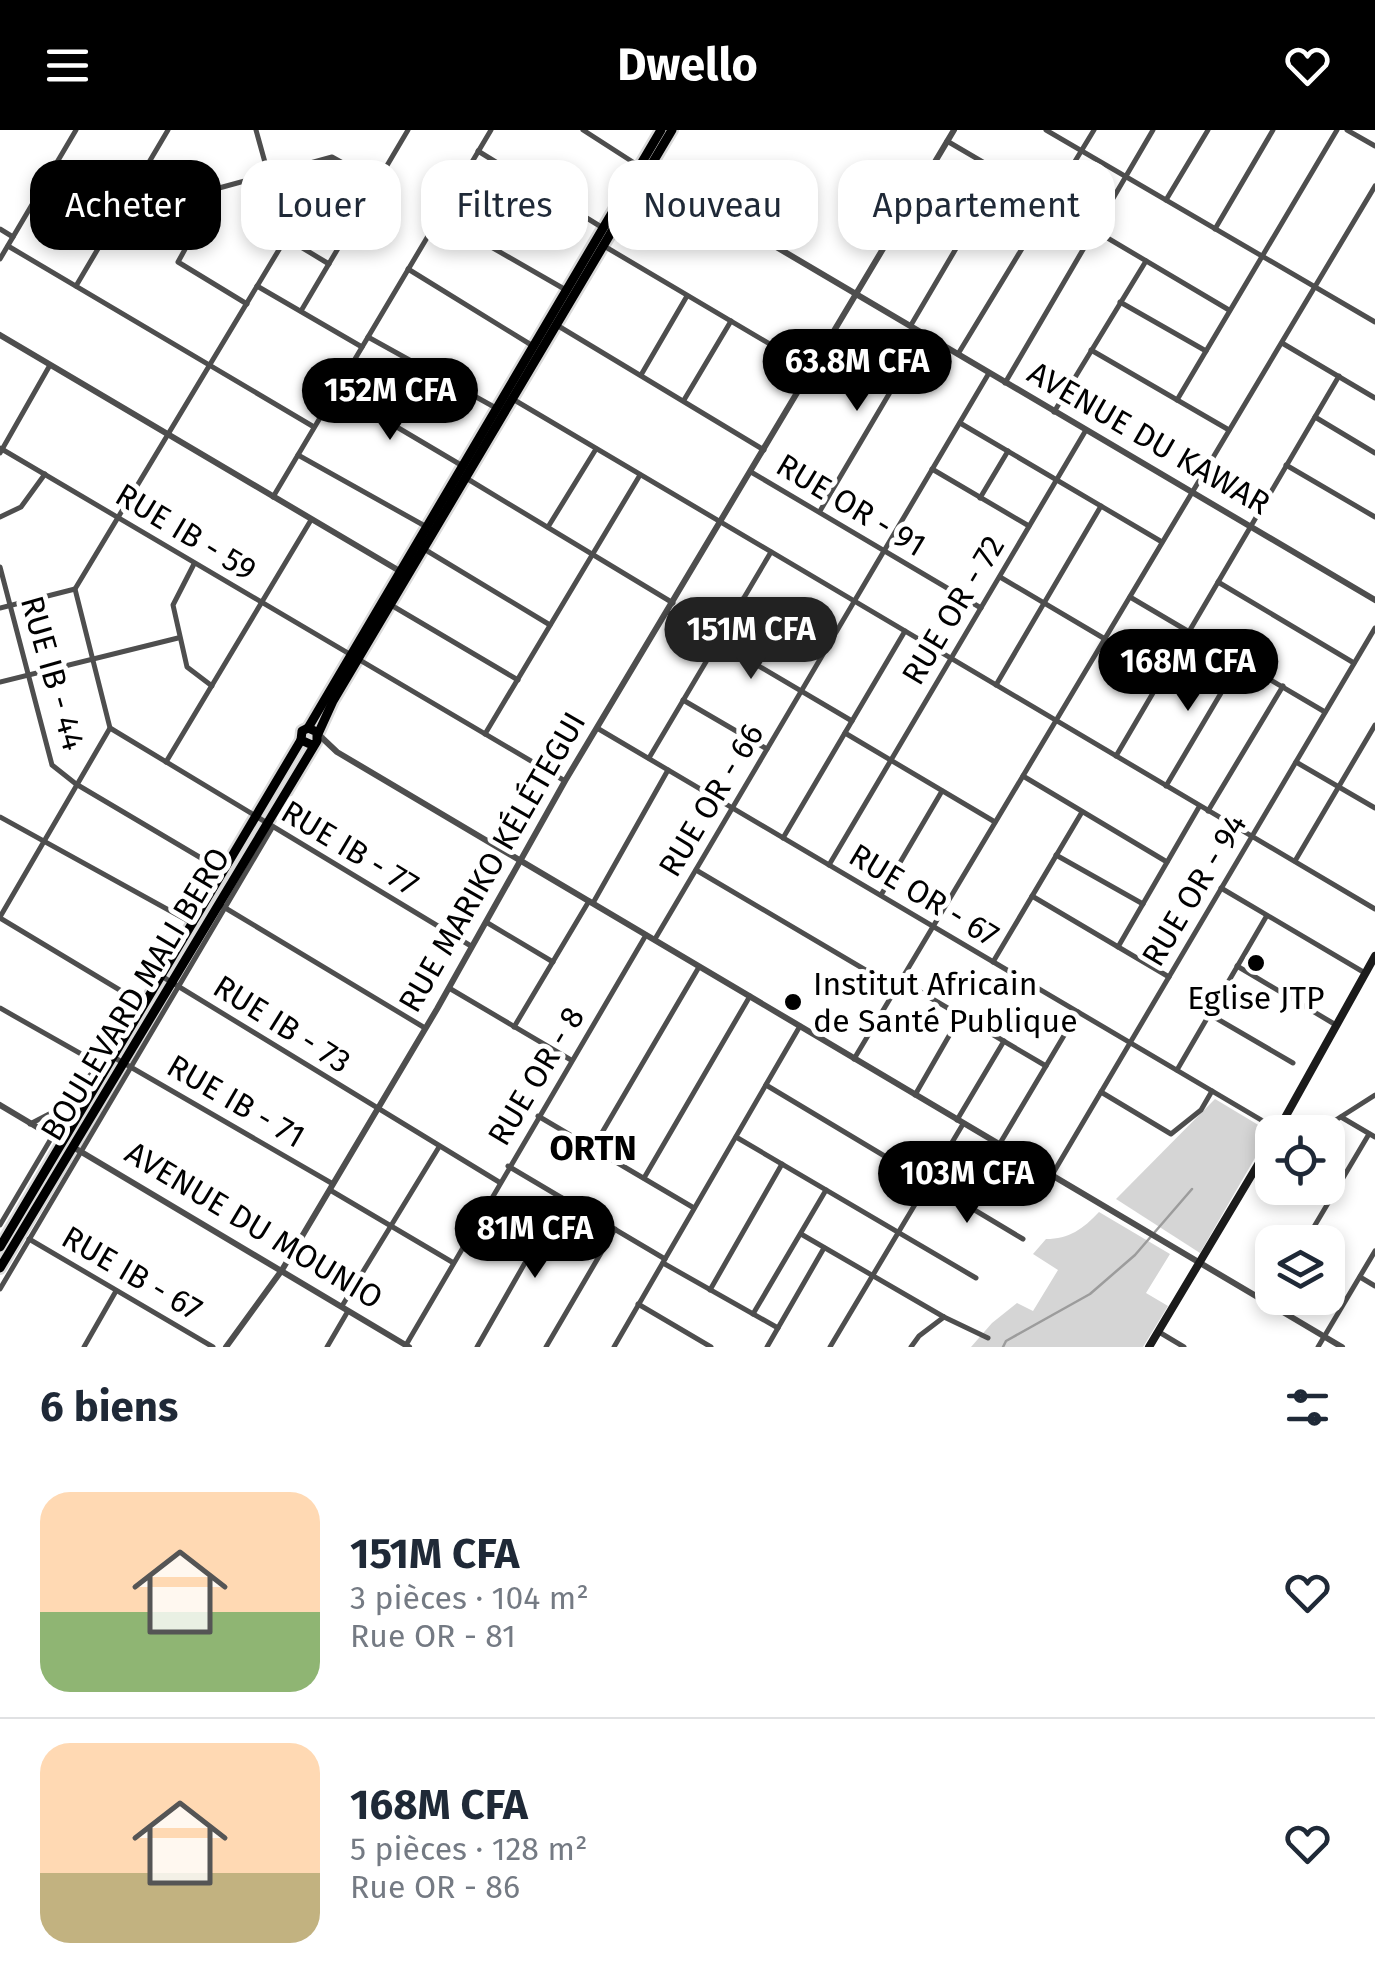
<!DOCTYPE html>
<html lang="fr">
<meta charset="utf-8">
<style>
body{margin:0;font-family:"Fira Sans",sans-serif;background:#f2f2f3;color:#1f2937;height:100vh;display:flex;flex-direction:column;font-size:38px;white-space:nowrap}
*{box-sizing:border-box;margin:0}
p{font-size:32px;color:#747a83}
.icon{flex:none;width:55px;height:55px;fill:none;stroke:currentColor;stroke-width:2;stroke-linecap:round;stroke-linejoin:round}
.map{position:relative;height:1217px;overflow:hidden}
.side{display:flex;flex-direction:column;background:#fff;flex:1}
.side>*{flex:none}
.guide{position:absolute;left:30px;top:30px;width:1315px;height:90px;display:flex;gap:20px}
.controls{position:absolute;left:1255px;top:985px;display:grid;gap:20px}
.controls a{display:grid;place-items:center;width:90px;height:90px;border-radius:20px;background:#fff;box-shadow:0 5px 15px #0003;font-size:50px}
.price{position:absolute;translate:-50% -85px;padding:0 22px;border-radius:35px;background:#000;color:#fff;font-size:32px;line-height:65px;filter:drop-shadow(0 2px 5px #0008)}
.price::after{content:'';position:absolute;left:50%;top:60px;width:30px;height:22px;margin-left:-15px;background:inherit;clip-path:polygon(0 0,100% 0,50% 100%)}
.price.active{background:#222;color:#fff}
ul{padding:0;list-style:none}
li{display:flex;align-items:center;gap:30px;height:250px;padding:0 40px}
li+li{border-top:2px solid #e0e1e3}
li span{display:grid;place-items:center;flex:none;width:280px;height:200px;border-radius:30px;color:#555}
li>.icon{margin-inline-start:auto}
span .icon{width:120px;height:120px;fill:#fffc;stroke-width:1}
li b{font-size:42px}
h2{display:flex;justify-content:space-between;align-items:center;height:120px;padding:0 40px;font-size:42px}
.tag{padding:0 35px;border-radius:30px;background:#fff;box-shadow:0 5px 15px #0003;font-size:35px;line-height:90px}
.tag.active{background:#000;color:#fff}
header{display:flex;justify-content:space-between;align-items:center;height:130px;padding:0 40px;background:#000;color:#fff;font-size:45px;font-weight:700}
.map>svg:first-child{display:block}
</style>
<header><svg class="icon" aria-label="menu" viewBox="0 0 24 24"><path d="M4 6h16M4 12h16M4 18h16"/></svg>Dwello<svg class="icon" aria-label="heart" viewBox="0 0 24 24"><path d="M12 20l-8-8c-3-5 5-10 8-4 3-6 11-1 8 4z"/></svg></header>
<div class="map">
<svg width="1375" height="1217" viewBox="0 0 1375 1217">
<rect width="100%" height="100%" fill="#fff"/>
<g fill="#d5d5d5">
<path d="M1215 969 1270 1002 1200 1123 1116 1069Z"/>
<path d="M1099 1082 1170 1124 1146 1163 1168 1176 1143 1217H971L992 1193 1017 1173 1033 1181 1058 1140 1033 1124 1046 1109C1069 1109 1083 1099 1099 1082Z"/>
</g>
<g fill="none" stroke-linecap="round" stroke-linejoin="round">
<path stroke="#9c9c9c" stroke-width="2.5" d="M1003 1217 1006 1211 1090 1164 1135 1125 1192 1059"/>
<g stroke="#dbdbdb" stroke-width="14">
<g id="primary">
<path d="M308 598 661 0"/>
<path d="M318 604 333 571 672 0"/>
<path d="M0 1117 301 610"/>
<path d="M0 1138 317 611V602L308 598 302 601 301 610 312 615"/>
</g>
</g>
<g stroke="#4e4e4e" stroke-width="5">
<path d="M583 0 639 36"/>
<path d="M1046 0 1375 192"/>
<path d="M1347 0 1375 16"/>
<path d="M947 11 1051 72"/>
<path d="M478 21 603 98"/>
<path d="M1166 70 1208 0"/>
<path d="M439 87 566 160"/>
<path d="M0 99 13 107"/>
<path d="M1215 99 1273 0"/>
<path d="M1094 100 1229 180"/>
<path d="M286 108 329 134"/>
<path d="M8 116 314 297"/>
<path d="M604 116 812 239"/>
<path d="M0 129 76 0"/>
<path d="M408 139 533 216"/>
<path d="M76 156 168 0"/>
<path d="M257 156 362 217"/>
<path d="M1120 172 1206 221"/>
<path d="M247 174 178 132 219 58 332 27 377 52"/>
<path d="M301 181 408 0"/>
<path d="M555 194 764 320"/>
<path d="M911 195 1001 42"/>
<path d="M368 207 496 278"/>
<path d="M1282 213 1375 268"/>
<path d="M1091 220 1229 300"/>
<path d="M958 224 1094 0"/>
<path d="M641 245 687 166"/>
<path d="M1005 253 1153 0"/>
<path d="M336 261 461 335"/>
<path d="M511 268 1375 779"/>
<path d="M684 270 731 191"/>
<path d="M1177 270 1337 0"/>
<path d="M1054 282 1146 131"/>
<path d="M1315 287 1375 323"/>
<path d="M960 293 1162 412"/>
<path d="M0 318 565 651"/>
<path d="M0 323 50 235"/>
<path d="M298 325 425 396"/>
<path d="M1286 335 1375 387"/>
<path d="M932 339 1029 396"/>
<path d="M751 342 981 478"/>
<path d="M466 348 673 473"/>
<path d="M273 367 491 0"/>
<path d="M980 368 1008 321"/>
<path d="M820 381 925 203"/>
<path d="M0 387 21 377 45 344"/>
<path d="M548 397 596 319"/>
<path d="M424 419 550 495"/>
<path d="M194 434 173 475 187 537 212 556"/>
<path d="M0 437 52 635 76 654 223 741"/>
<path d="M1000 447 1105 509"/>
<path d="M1218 452 1354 533"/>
<path d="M1130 467 1325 582"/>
<path d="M743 469 826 519"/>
<path d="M391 475 518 550"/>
<path d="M0 478 75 459"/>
<path d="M667 482 852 591"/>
<path d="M0 552 178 508"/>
<path d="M996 555 1101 376"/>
<path d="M683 570 767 619"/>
<path d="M110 598 471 816"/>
<path d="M597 598 1278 1000"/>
<path d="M845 603 995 692"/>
<path d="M485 604 640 345"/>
<path d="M1116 626 1339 246"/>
<path d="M649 628 771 422"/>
<path d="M166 632 311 390"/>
<path d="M1296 632 1375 678"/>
<path d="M1023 646 1167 732"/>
<path d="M1166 656 1240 531"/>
<path d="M1208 681 1283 556"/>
<path d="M0 687 194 794"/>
<path d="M783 708 905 501"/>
<path d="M1056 725 1143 774"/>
<path d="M1295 731 1375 595"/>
<path d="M829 735 1086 300"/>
<path d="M696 740 896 858"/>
<path d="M1221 758 1365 843"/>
<path d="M881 765 942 661"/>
<path d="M1032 766 1169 847"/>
<path d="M593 773 668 640"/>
<path d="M222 776 425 898"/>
<path d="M0 787 110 598 75 459 286 108 256 0"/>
<path d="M0 788 143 874"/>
<path d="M486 792 553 832"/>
<path d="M655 809 989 243"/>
<path d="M1118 817 1199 677"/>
<path d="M993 832 1082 682"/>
<path d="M1237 836 1336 895"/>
<path d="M163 847 499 1052"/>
<path d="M902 851 1046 936"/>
<path d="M449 858 571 930"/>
<path d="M0 878 106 938"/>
<path d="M1209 884 1293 933"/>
<path d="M514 897 589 771"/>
<path d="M115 928 333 1054"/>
<path d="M854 929 1375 56"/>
<path d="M1177 940 1266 787"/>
<path d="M766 955 1023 1109"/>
<path d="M1101 962 1171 1004 1201 980 1212 961"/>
<path d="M915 965 961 885"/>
<path d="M538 986 694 1078"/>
<path d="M1341 987 1375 1007"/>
<path d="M957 990 1004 911"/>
<path d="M30 994 55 981 100 935"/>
<path d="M1317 1002 1375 965"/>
<path d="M736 1007 976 1148"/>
<path d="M999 1015 1078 882"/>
<path d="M593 1018 699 837"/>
<path d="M508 1036 665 1129"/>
<path d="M1255 1043 1272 1032"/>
<path d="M1052 1045 1375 498"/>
<path d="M644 1048 750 866"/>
<path d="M330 1060 452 1132"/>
<path d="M0 1095 52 1007"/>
<path d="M801 1104 944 1187 988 1208"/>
<path d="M29 1109 213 1217"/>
<path d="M1305 1112 1369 1004"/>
<path d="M663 1133 778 1198"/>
<path d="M1360 1147 1375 1156"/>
<path d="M0 1159 272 698"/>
<path d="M710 1160 782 1034"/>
<path d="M638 1174 711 1217"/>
<path d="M342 1176 439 1017"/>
<path d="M753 1184 826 1060"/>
<path d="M1159 1202 1184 1217"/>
<path d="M406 1215 646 805"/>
<path d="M84 1217 116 1161"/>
<path d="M327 1217 348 1181"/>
<path d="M477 1217 562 1068"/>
<path d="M546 1217 615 1099"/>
<path d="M614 1217 800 896"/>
<path d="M767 1217 824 1118"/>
<path d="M830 1217 963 994"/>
<path d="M911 1217 919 1206 944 1187"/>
<path d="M1318 1217 1375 1121"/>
</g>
<g stroke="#4e4e4e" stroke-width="6">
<path d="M644 39 1375 470"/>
<path d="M0 205 403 443"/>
<path d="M318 604 337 622 1342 1217"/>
<path d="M0 975 62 1012"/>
<path d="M73 1017 409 1217"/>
<path d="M226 1217 282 1140 437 879 565 651 954 0"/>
</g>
<g stroke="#1b1b1b" stroke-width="8">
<path d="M1277 1002 1375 826"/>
<path d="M1149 1217 1272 1011"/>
</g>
<use href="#primary" stroke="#000" stroke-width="9"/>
</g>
<g fill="#000" stroke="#fff" stroke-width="4">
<circle cx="1256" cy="833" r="10"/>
<circle cx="793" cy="872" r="10"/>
</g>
<g text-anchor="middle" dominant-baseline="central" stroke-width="10" stroke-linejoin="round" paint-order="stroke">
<g font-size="32" fill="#000" stroke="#fff">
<text transform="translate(1149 308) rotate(30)">AVENUE DU KAWAR</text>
<text transform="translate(851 375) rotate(31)">RUE OR - 91</text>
<text transform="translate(186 402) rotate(31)">RUE IB - 59</text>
<text transform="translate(953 480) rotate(-59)">RUE OR - 72</text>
<text transform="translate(53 543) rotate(74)">RUE IB - 44</text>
<text transform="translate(711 670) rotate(-59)">RUE OR - 66</text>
<text transform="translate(350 718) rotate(31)">RUE IB - 77</text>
<text transform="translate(492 732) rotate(-60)">RUE MARIKO KÉLÉTEGUI</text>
<text transform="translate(1194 760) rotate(-59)">RUE OR - 94</text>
<text transform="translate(924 765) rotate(31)">RUE OR - 67</text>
<text transform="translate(135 864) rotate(-59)">BOULEVARD MALI BERO</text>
<text transform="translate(282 894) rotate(32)">RUE IB - 73</text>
<text transform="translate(536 946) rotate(-59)">RUE OR - 8</text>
<text transform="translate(236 971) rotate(30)">RUE IB - 71</text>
<text transform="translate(254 1095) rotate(31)">AVENUE DU MOUNIO</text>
<text transform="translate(132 1143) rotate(30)">RUE IB - 67</text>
</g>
<g font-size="32" fill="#000" stroke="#fff" text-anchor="start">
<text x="813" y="854">Institut Africain<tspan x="813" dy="37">de Santé Publique</tspan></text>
<text x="1256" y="868" text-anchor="middle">Eglise JTP</text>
</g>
<g font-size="35" font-weight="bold" fill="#000" stroke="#fff">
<text x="593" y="1018">ORTN</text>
</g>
</g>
</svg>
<div class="controls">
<a><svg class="icon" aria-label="locate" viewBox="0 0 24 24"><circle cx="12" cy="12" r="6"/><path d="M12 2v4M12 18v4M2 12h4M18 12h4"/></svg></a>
<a><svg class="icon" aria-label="layers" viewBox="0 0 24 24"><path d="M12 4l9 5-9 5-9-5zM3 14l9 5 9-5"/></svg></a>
</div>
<b class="price" style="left:857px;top:284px">63.8M CFA</b>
<b class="price" style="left:390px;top:313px">152M CFA</b>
<b class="price active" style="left:751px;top:552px">151M CFA</b>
<b class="price" style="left:1188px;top:584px">168M CFA</b>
<b class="price" style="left:967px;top:1096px">103M CFA</b>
<b class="price" style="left:535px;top:1151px">81M CFA</b>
<div class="guide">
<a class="tag active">Acheter</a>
<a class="tag">Louer</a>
<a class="tag">Filtres</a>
<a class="tag">Nouveau</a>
<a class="tag">Appartement</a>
</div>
</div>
<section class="side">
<h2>6 biens<svg class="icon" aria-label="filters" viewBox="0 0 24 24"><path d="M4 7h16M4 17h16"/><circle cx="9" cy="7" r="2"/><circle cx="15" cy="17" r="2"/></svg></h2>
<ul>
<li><span style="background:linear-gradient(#ffd9b3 60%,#8fb573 0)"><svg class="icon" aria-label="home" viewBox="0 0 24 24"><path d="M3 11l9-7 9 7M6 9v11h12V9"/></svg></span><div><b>151M CFA</b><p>3 pièces · 104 m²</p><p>Rue OR - 81</p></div><svg class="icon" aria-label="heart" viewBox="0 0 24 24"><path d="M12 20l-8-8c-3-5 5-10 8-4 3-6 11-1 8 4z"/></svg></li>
<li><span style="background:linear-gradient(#ffd9b3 65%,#c2b280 0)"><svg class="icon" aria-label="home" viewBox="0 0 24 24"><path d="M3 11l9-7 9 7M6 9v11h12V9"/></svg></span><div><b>168M CFA</b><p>5 pièces · 128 m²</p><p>Rue OR - 86</p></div><svg class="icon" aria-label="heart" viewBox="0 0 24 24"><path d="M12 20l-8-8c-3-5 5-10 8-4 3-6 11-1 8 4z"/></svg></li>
</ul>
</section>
